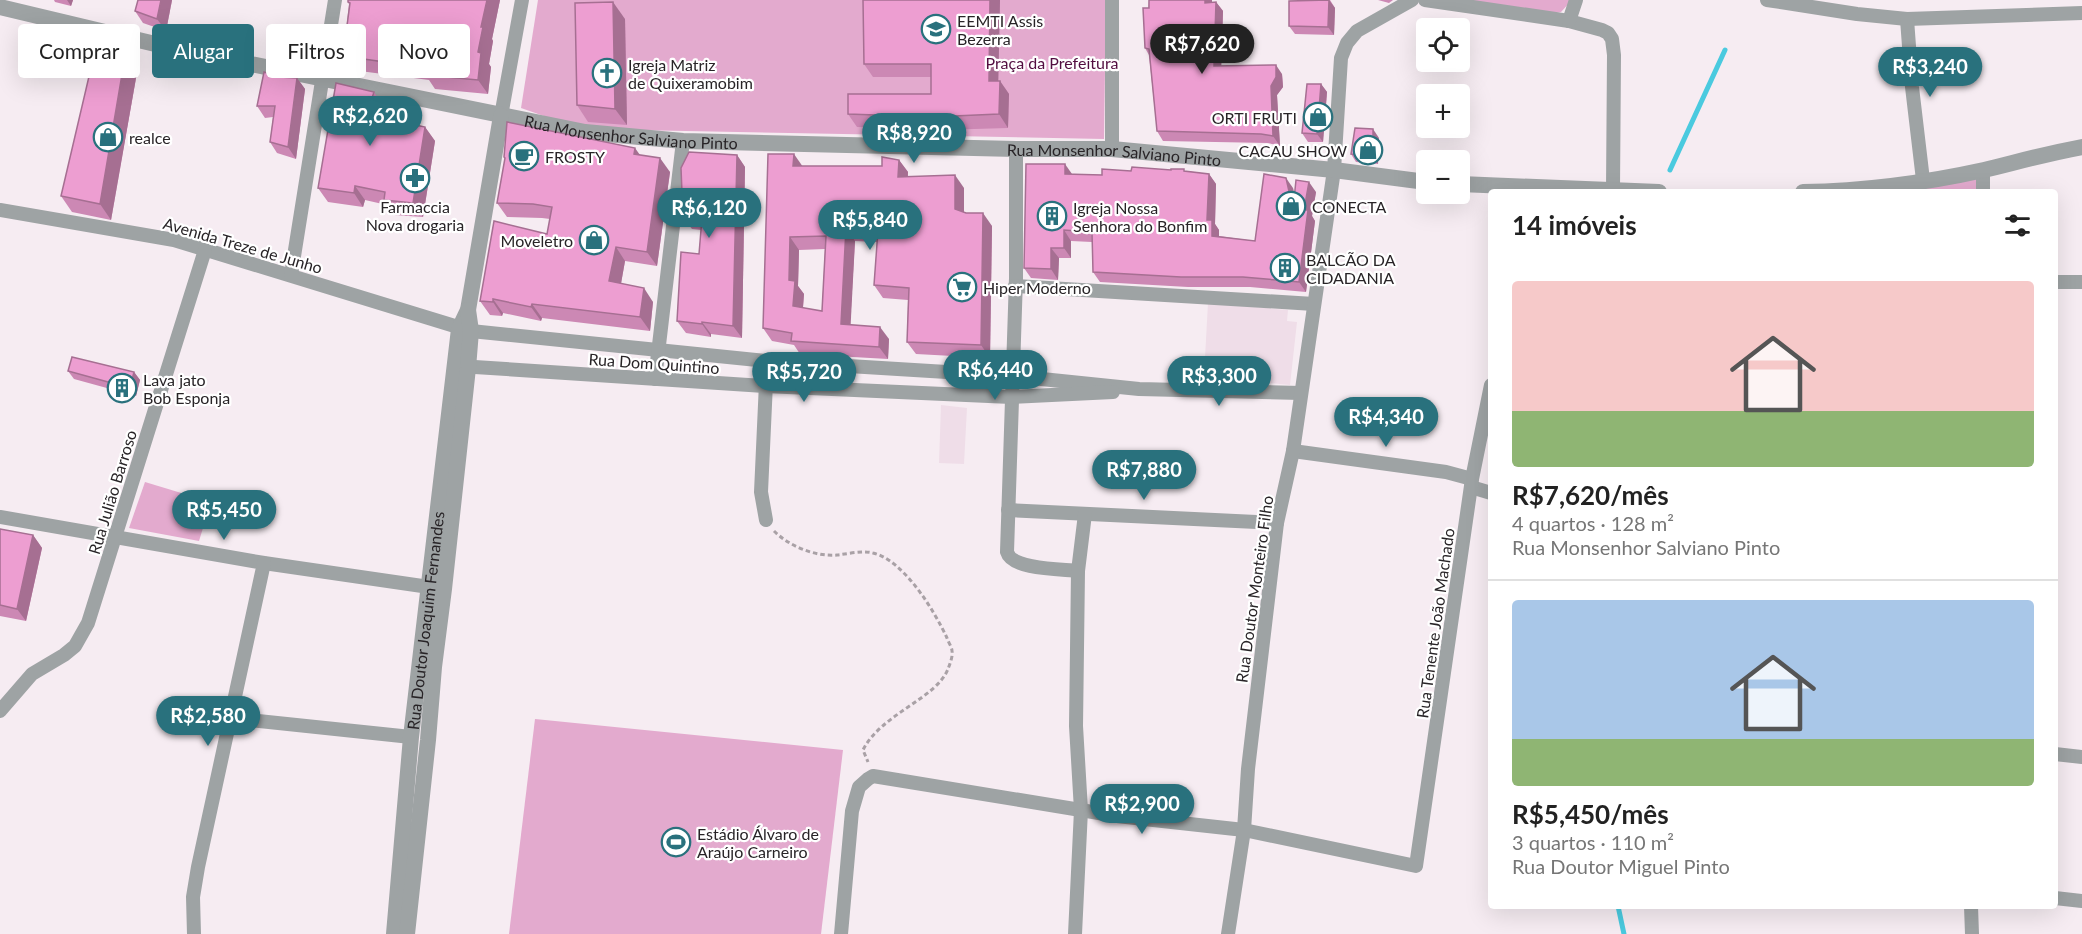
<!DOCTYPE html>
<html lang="pt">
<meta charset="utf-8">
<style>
body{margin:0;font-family:Lato,sans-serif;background:#f6f6f6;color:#222;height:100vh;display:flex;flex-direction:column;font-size:22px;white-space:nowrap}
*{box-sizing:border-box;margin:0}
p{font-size:20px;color:#767676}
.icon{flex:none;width:33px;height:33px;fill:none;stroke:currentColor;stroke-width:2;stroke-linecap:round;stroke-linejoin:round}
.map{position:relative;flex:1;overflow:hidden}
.drawer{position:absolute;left:1488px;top:189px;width:570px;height:720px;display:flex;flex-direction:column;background:#fff;border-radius:6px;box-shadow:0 6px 24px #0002}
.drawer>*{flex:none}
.banner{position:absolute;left:18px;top:24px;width:570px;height:54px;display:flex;gap:12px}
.tools{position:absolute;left:1416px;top:18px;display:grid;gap:12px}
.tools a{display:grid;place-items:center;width:54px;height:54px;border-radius:6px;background:#fff;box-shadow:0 6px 24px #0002;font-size:30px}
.price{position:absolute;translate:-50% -51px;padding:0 14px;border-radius:21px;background:#29717d;color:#fff;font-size:20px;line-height:39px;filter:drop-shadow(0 2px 3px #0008)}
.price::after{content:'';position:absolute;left:50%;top:36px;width:18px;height:14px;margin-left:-9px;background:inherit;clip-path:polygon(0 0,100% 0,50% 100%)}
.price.active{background:#222;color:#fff}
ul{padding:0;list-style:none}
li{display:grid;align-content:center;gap:12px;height:318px;padding:0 24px}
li+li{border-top:2px solid #e0e0e0}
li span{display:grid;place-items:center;height:186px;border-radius:6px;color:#555}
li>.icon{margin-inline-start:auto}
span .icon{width:108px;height:108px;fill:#fffc;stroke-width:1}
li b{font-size:26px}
h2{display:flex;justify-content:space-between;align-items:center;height:72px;padding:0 24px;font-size:26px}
.tag{padding:0 21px;border-radius:6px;background:#fff;box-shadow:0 6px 24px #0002;font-size:21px;line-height:54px}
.tag.active{background:#29717d;color:#fff}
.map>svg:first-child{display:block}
</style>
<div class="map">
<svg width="2082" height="934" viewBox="0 0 2082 934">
<rect width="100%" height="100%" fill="#f6ecf2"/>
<g fill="#efdde8">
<path d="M1208 303 1288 310 1287 321 1297 322 1290 385 1204 376Z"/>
<path d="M941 405 967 408 964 464 939 463Z"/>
</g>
<g fill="#e3aace">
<path d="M538 0H1106L1104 139 581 129 521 108Z"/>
<path d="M1467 0H1572L1561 12 1535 16Z"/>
<path d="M1977 178 1976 192H1864Z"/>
<path d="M145 482 211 502 199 541 129 528Z"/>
<path d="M535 719 843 750 821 934H509Z"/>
</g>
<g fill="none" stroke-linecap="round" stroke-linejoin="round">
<g stroke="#4acadf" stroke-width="5">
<path d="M1670 170 1725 50"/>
<path d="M1618 906 1624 934"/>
</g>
<path stroke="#a9a1a6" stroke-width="3" stroke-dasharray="4.5 3" stroke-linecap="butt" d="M774 531C789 546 815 557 837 555 848 554 862 550 873 553 904 560 935 612 947 638 948 642 952 647 952 651 953 656 950 664 948 669 936 699 881 714 863 750L868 762"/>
<g stroke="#9ea3a4" stroke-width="14">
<path d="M1425 0 1569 21 1602 30 1608 33 1612 39 1614 55 1613 189"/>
<path d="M1767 0 1857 14 1907 19 2082 13"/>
<path d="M1907 19 1912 87 1923 180"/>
<path d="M1569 21 1576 0"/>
<path d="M501 116 522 0"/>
<path d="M1016 149V278L1007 552C1012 570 1062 569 1078 571"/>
<path d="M1112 149V0"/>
<path d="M1983 192V170"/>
<path d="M0 210 174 240 471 331 767 361 1012 376 1139 389 1301 393"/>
<path d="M291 275 335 0"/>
<path d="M2055 282H2082"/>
<path d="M1015 286 1314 304"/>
<path d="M459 366 765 386 1011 397 1113 392"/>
<path d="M655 379 683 141"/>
<path d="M1293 451 1446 472 1472 479"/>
<path d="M1471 487 1491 493"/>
<path d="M1008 510 1277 523"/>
<path d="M0 517 264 563 436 588"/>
<path d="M766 520 761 492 767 361"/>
<path d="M0 711 32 674 64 655 75 646 88 623 205 250"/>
<path d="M231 718 411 737"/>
<path d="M2055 754 2082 757"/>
<path d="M2055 898 2082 901"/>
<path d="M1971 906 1972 934"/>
<path d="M194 934 193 897 198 867 264 563"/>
<path d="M841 934 852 811 859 787 868 779 873 776 1117 816 1244 830 1416 866 1472 479 1491 385"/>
<path d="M1075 934 1081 810 1076 726 1078 571 1085 514"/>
<path d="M1228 934 1244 830 1248 769 1277 523 1293 451 1334 170 1341 58 1347 43 1357 31 1412 0"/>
</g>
<g stroke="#9ea3a4" stroke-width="16">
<path id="s1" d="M0 7 172 48 585 132 683 141 1016 149H1112L1334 170 1426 182"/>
<path d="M1460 184 1659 192"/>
<path d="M1803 192C1863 191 1925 183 1984 170 2017 162 2049 153 2082 147"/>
<path id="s2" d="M394 934 411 737 459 329 468 310 501 116"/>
<path d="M407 934 428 740 434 667 444 589 468 368 471 331 468 310"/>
</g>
</g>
<g fill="#cc88b4" fill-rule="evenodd">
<path d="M54 0H73L71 6 55 2Z"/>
<path d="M138 0H172L166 31 143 23 135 11Z"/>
<path d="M348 0H500L492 39 493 41 489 64 491 67 488 94 435 89 429 80 352 70 343 56 349 4 348 2Z"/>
<path d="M863 0H1000L998 81H1000L1009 94 1008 128 940 130 857 127 848 114 931 94V77H873L864 64Z"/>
<path d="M1149 0H1212V2H1216L1223 11 1221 66 1282 74 1283 87 1277 95 1280 146 1268 143 1163 141 1157 131 1149 55 1145 48Z"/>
<path d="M1330 0 1335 8 1334 35 1295 34 1289 26Z"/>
<path d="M1378 0H1393L1389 3Z"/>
<path d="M625 19 627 125 588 122 577 105Z"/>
<path d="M139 61 111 220 72 212 61 196Z"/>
<path d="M279 77 297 78 305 89 296 159 277 153 270 142 273 117 265 118 257 106Z"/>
<path d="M1321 84 1327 92 1323 142H1308L1302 133Z"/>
<path d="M374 92 378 98 411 116 410 124 425 127 435 141 423 217 394 215 387 205 365 200 363 207 328 202 318 188Z"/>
<path d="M1379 138 1378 164 1356 162 1351 154Z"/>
<path d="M640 155 670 172 657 266 625 261 621 283 653 302 650 331 542 318 541 321 503 313 502 316 490 315 480 301 547 234 550 219 542 218 507 217 497 203 505 159 504 157Z"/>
<path d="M737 155 745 167 742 338 711 334V337L686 333 677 321 699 254 701 230 692 229 683 217Z"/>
<path d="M899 160 908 172V176L964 188V212L992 226 990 358 916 354 907 342 908 300 883 298 874 285 877 242 855 241 850 325 889 339 888 359 800 354 794 345 772 341 763 328 802 166H882ZM825 249 822 311 803 308 804 294 798 286 799 250Z"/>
<path d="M1131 171H1186L1209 174 1216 184 1215 224 1219 230V236L1255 241 1293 188 1294 195 1316 192 1312 216 1315 221 1306 292 1250 287H1188L1100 282 1093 272 1092 242 1071 241V258H1059L1058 280 1031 278 1024 268 1072 174 1102 175Z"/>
<path d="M68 371 134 372 140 380 136 396 74 379Z"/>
<path d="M0 529 33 535 42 548 26 621 0 616Z"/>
</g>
<g fill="#a66f92">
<path d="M67 0H73L71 6Z"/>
<path d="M161 0H172L166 31 157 19Z"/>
<path d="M487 0H500L492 39 493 41 489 64 491 67 488 94 478 80V52L481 27Z"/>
<path d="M990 0H1000L998 95 989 81Z"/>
<path d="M1205 0H1212V12L1205 3Z"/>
<path d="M1329 0 1335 8 1334 35 1328 27Z"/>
<path d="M613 2 625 19 627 125 615 109Z"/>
<path d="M1216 2 1223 11 1221 76 1214 66Z"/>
<path d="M127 45 139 61 111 220 100 204Z"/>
<path d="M1276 65 1282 74 1283 87 1277 95 1280 146 1273 136 1271 86Z"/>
<path d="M297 78 305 89 296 159 288 147Z"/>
<path d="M1000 81 1009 94 1008 128 999 114Z"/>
<path d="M1321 84 1327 92 1323 142 1317 134Z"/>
<path d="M401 101 411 116 407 136 397 121Z"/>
<path d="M425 127 435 141 423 217 413 203Z"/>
<path d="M1373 129 1379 138 1378 164 1373 156Z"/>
<path d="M635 148 645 162 634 154Z"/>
<path d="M794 154 803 167 793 166Z"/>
<path d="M737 155 745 167 742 338 733 326Z"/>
<path d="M660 158 670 172 657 266 647 252Z"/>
<path d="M899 160 908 172 907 189 898 177Z"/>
<path d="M1065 164 1072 174H1065Z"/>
<path d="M1209 174 1216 184 1215 224 1219 230V246L1212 236 1207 220Z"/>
<path d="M955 175 964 188V221L955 209Z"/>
<path d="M1286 178 1293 188 1300 219 1293 209Z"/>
<path d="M1309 182 1316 192 1312 216 1315 221 1306 292 1299 282 1304 210Z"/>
<path d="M355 186 365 200 363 207 354 193Z"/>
<path d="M983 213 992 226 990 358 981 345Z"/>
<path d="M846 228 855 241 850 337 841 324Z"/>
<path d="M1064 230 1071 241V258L1064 248Z"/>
<path d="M790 237 799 250 798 286 804 294 802 319 793 306 789 280Z"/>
<path d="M616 247 625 261 619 295 609 281Z"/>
<path d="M1051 248 1059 258 1058 280 1051 269Z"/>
<path d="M644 288 653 302 650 331 640 317Z"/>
<path d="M493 299 503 313 502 316 493 302Z"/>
<path d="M532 304 542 318 541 321 531 307Z"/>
<path d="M702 322 711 334V337L702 324Z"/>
<path d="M880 327 889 339 888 359 879 347Z"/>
<path d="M134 372 140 380 136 396 130 388Z"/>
<path d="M33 535 42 548 26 621 17 609Z"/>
</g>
<g fill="#ed9ed1" stroke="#a66f92" stroke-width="1.5" fill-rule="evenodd">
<path d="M138 0H161L157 19 135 11Z"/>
<path d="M348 0H487L481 27H483L478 52 481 53 478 80 425 75 427 68 343 56 350 3 348 2Z"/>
<path d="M863 0H990L989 81H1000L999 114 931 117 848 114V94H931V64H864Z"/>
<path d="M1149 0H1205V3L1216 2 1214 66 1276 65V77L1271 86 1273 136 1261 134 1157 131 1149 49 1145 48 1143 8H1149Z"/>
<path d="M1329 0 1328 27 1289 26V1Z"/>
<path d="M613 2 615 109 577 105 575 3Z"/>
<path d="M98 38 127 45 100 204 61 196Z"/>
<path d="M264 72 279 77 297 78 288 147 270 142 275 106H257Z"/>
<path d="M336 83 374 92 372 98 401 101 397 121 425 127 413 203 384 200 385 192 355 186 354 193 318 188Z"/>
<path d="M1307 84H1321L1317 134 1302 133Z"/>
<path d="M507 122 635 148 634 154 660 158 647 252 616 247 609 281 644 288 640 317 532 304 531 307 493 299V302L480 301 494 221 547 234 552 207 533 204 497 203 505 158 504 157Z"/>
<path d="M1355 128 1373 129V156L1351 154Z"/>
<path d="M689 152 737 155 733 326 702 322V324L677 321 681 252 699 254 702 218 683 217 681 168Z"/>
<path d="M768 154H794L793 166H882V157L899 160 898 177 955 175V209L966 213H983L981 345 907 342 909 288 874 285 878 230 846 228 841 324 880 327 879 347 791 341 792 333 763 328ZM826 236 822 311 793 306 795 281 789 280 790 237Z"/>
<path d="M1026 164H1065V174L1102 175V169L1131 171 1132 167 1171 170V169H1184V171L1209 174 1207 220H1212V236L1255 241 1264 174 1286 178 1293 209 1296 180 1309 182 1304 210H1308L1299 282 1243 277H1181L1093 272 1092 232 1064 230V248H1051V269L1024 268Z"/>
<path d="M72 357 134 372 130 388 68 371Z"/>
<path d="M0 529 33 535 17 609 0 605Z"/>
</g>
<defs>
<g id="school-ring" transform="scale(1.5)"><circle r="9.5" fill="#fff" stroke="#29717d" stroke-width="1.5"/><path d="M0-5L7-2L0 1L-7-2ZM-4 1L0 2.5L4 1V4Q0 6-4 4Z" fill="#29717d"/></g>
<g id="church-ring" transform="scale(1.5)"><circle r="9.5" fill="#fff" stroke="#29717d" stroke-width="1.5"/><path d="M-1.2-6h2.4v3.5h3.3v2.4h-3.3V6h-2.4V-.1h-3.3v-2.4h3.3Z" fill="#29717d"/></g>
<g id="shop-ring" transform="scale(1.5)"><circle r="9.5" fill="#fff" stroke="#29717d" stroke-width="1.5"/><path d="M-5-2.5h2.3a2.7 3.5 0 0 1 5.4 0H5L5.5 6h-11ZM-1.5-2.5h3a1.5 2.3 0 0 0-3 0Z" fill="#29717d"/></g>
<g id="cafe-ring" transform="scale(1.5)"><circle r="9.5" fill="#fff" stroke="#29717d" stroke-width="1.5"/><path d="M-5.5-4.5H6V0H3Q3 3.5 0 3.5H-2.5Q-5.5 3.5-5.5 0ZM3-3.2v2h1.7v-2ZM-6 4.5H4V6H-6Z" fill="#29717d"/></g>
<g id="pharmacy-ring" transform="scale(1.5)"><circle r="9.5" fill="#fff" stroke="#29717d" stroke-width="1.5"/><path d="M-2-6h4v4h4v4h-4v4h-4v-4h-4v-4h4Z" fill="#29717d"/></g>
<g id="building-ring" transform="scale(1.5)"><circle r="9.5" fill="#fff" stroke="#29717d" stroke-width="1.5"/><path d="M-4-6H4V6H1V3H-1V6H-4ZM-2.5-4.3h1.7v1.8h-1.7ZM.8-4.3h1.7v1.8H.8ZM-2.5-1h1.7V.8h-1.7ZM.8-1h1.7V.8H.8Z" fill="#29717d"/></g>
<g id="supermarket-ring" transform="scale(1.5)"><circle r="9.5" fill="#fff" stroke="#29717d" stroke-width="1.5"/><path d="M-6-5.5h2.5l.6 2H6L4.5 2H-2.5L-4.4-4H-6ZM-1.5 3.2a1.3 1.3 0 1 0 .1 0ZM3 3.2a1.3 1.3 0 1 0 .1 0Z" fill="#29717d"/></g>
<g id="stadium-ring" transform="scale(1.5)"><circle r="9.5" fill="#fff" stroke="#29717d" stroke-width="1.5"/><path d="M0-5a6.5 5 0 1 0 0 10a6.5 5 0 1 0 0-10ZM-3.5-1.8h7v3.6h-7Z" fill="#29717d"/></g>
</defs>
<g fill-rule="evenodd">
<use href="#school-ring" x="936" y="29"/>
<use href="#church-ring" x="607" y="73"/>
<use href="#shop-ring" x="1318" y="117"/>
<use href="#shop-ring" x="108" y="137"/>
<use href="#shop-ring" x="1368" y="150"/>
<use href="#cafe-ring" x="524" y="156"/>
<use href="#pharmacy-ring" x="415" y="178"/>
<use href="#shop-ring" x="1291" y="206"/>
<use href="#building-ring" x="1052" y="216"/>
<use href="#shop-ring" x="594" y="240"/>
<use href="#building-ring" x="1285" y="268"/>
<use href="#supermarket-ring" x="962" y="287"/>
<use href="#building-ring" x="122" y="388"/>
<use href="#stadium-ring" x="676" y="842"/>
</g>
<g text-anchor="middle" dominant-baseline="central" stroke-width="4.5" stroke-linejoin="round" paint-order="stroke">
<g font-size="16" fill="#282427" stroke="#fff" text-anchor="start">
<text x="957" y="20">EEMTI Assis<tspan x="957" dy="18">Bezerra</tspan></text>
<text x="628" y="64">Igreja Matriz<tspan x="628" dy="18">de Quixeramobim</tspan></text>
<text x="1297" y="117" text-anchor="end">ORTI FRUTI</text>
<text x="129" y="137">realce</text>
<text x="1347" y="150" text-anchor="end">CACAU SHOW</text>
<text x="545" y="156">FROSTY</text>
<text x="415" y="206" text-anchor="middle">Farmaccia<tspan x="415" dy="18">Nova drogaria</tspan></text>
<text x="1312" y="206">CONECTA</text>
<text x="1073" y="207">Igreja Nossa<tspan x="1073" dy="18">Senhora do Bonfim</tspan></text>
<text x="573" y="240" text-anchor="end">Moveletro</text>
<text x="1306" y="259">BALCÃO DA<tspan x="1306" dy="18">CIDADANIA</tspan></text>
<text x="983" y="287">Hiper Moderno</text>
<text x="143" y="379">Lava jato<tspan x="143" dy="18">Bob Esponja</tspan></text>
<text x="697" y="833">Estádio Álvaro de<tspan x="697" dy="18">Araújo Carneiro</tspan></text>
</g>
<g font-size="16" fill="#520d40" stroke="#fff">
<text x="1052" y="62">Praça da Prefeitura</text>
</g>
<g font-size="16" fill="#282427" stroke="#fff">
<text stroke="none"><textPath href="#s1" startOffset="644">Rua Monsenhor Salviano Pinto</textPath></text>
<text stroke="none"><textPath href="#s1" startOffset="1128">Rua Monsenhor Salviano Pinto</textPath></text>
<text transform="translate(243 245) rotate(16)">Avenida Treze de Junho</text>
<text transform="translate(654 363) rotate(4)">Rua Dom Quintino</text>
<text transform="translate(112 492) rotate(-73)">Rua Julião Barroso</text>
<text transform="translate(1254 589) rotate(-82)">Rua Doutor Monteiro Filho</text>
<text stroke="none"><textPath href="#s2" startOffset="315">Rua Doutor Joaquim Fernandes</textPath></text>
<text transform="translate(1435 623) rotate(-82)">Rua Tenente João Machado</text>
</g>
</g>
</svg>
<div class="tools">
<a><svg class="icon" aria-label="locate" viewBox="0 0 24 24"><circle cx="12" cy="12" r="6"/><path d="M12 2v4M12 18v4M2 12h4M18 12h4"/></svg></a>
<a>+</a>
<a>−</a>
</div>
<b class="price active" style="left:1202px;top:75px">R$7,620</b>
<b class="price" style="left:1930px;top:98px">R$3,240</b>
<b class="price" style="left:370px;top:147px">R$2,620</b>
<b class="price" style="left:914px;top:164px">R$8,920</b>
<b class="price" style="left:709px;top:239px">R$6,120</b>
<b class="price" style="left:870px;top:251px">R$5,840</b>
<b class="price" style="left:995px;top:401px">R$6,440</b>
<b class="price" style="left:804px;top:403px">R$5,720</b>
<b class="price" style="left:1219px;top:407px">R$3,300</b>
<b class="price" style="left:1386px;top:448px">R$4,340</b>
<b class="price" style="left:1144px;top:501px">R$7,880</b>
<b class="price" style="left:224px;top:541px">R$5,450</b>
<b class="price" style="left:208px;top:747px">R$2,580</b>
<b class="price" style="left:1142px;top:835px">R$2,900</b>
<div class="banner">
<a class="tag">Comprar</a>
<a class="tag active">Alugar</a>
<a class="tag">Filtros</a>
<a class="tag">Novo</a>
</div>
<section class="drawer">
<h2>14 imóveis<svg class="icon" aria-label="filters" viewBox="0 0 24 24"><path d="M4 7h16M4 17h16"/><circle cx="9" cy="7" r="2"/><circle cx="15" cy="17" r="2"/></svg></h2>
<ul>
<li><span style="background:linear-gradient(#f6c9c9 70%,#8fb573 0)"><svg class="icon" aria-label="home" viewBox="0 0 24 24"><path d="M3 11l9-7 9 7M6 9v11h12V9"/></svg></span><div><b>R$7,620/mês</b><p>4 quartos · 128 m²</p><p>Rua Monsenhor Salviano Pinto</p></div></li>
<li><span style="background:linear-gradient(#a9c7e8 75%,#8fb573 0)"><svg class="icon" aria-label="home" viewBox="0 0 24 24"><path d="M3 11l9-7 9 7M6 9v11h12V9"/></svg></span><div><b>R$5,450/mês</b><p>3 quartos · 110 m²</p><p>Rua Doutor Miguel Pinto</p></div></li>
</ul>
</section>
</div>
